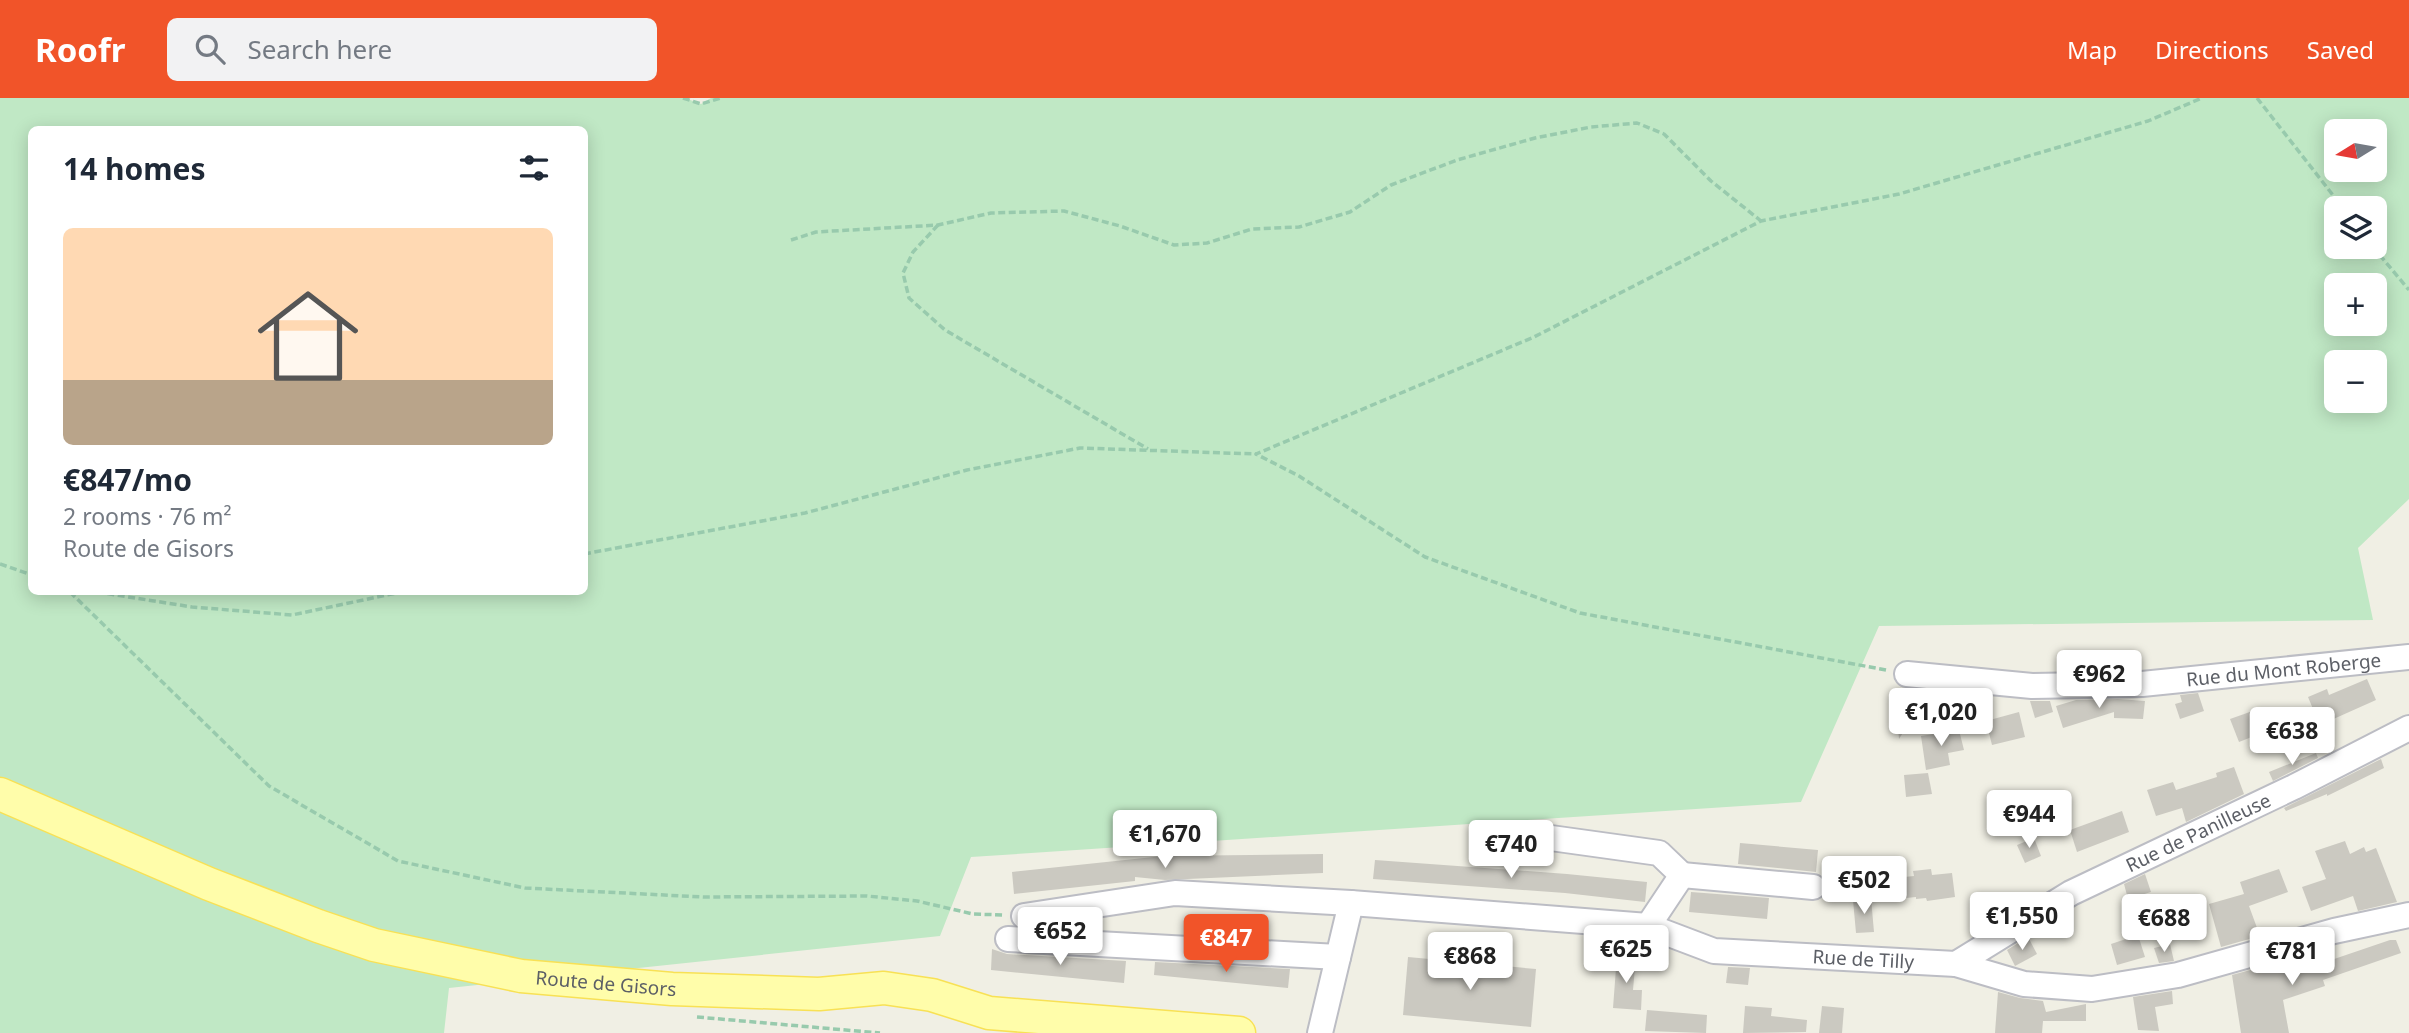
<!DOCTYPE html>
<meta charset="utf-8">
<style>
body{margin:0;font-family:"Noto Sans",sans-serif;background:#f2f2f3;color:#1f2937;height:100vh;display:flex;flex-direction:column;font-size:26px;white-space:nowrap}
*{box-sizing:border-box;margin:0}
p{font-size:23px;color:#747a83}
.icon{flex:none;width:38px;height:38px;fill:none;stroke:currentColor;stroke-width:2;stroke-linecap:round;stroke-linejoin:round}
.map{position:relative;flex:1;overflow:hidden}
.details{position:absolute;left:28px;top:28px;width:560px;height:469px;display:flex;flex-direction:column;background:#fff;border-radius:10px;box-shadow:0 4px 18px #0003}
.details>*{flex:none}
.needle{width:46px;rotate:259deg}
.fabs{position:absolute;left:2324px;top:21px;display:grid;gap:14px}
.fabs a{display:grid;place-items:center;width:63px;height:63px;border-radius:10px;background:#fff;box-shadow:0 4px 18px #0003;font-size:35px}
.price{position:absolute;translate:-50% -60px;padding:0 16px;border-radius:7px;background:#fff;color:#222;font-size:23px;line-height:46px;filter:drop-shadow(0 2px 4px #0008)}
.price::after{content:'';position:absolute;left:50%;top:42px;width:21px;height:16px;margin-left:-10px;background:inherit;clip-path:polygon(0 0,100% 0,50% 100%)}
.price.active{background:#f15429;color:#fff}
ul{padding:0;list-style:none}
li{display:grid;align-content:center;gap:14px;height:371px;padding:0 35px}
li+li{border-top:2px solid #e0e1e3}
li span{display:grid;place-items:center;height:217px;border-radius:10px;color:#555}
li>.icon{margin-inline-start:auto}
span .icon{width:126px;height:126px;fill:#fffc;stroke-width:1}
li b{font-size:30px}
h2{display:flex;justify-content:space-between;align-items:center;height:84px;padding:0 35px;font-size:30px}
header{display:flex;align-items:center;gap:42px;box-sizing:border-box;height:98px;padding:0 35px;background:#f15429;color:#fff}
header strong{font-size:33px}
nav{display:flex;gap:38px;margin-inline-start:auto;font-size:24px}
.search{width:490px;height:63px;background:#f2f2f3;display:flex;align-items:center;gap:18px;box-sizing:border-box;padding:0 24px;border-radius:10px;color:#747a83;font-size:26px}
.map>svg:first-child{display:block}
</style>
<header>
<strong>Roofr</strong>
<div class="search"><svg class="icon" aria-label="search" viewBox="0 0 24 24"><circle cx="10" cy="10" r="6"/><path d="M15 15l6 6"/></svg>Search here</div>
<nav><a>Map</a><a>Directions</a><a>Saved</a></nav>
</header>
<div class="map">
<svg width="2409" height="935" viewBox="0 0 2409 935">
<rect width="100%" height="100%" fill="#f0efe4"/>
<path fill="#c0e8c5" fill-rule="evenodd" d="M0 0H685L701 6 711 0H2409V401L2358 450 2373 522 1879 528 1801 704 971 759 940 838 449 890 444 935H0ZM32 32H584V494H32ZM2336 33H2375V72H2336ZM2336 110H2375V149H2336ZM2336 187H2375V226H2336ZM2336 264H2375V303H2336Z"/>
<g fill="#cbc9c1">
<path d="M2367 581 2376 602 2329 623 2326 614 2316 618 2308 599 2327 591 2329 597Z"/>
<path d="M2198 595 2204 613 2180 621 2175 606 2182 604 2180 597Z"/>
<path d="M2118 601 2145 603 2143 621 2114 620V614L2063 630 2056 608 2076 602Z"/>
<path d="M2030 603H2050L2053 614 2035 620Z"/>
<path d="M1921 606 1899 641 1896 610Z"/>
<path d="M2264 609 2272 631 2239 644 2230 621Z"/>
<path d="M2019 614 2025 639 1992 647 1986 623Z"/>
<path d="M1959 632 1964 652 1948 655 1950 667 1926 672 1921 638Z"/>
<path d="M2316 655 2318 660 2273 683 2269 674Z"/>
<path d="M2381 661 2384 670 2327 698V696L2286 713 2284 710Z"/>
<path d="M2234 669 2244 696 2186 724 2182 710 2156 718 2147 692 2173 684 2176 692 2217 679 2216 675Z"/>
<path d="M1928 675 1932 696 1906 699 1904 677Z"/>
<path d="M2122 713 2129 734 2077 754 2070 732Z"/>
<path d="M2034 740 2041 758 2025 765 2017 747Z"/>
<path d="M2345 743 2350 756 2364 749 2366 754 2376 750 2397 804 2358 813 2353 798 2311 813 2302 789 2326 781 2315 753Z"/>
<path d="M1740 745 1818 752 1816 774 1738 766Z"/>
<path d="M1323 756V775L1165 782 1135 779V783L1014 796 1012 774 1163 758Z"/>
<path d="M1375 762 1567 776 1647 784 1645 804 1565 795 1373 781Z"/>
<path d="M1931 771 1932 777 1952 775 1955 799 1927 803 1926 800 1916 801V799L1887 802 1885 781 1914 778 1913 773Z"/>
<path d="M2279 771 2288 794 2249 808 2260 838 2221 849 2209 806 2244 796 2240 784Z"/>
<path d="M2145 776 2151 794 2128 801 2124 786Z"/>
<path d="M1691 794 1769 800 1767 821 1689 814Z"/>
<path d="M1871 800 1874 834 1856 835 1853 802Z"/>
<path d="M2138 837 2145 859 2117 867 2111 846Z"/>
<path d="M2028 839 2037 856 2015 868 2007 852Z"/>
<path d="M2390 842H2396L2401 855 2323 882 2325 888 2283 902 2289 935H2241L2232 877 2276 865 2278 875 2295 870 2296 874Z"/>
<path d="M2170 846 2174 863 2159 865 2154 850Z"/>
<path d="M992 851 1007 856 1126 863 1124 885 991 872Z"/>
<path d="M1617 857 1636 858 1633 892H1642L1641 912 1613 910Z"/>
<path d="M1408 859 1536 871 1531 929 1403 917Z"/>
<path d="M1155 864 1290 871 1288 890 1154 877Z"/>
<path d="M1728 869 1750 870 1748 887 1726 885Z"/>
<path d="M2172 893 2173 906 2155 909 2159 933 2138 932 2133 899Z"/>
<path d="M1998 894 2020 900 2043 903 2046 914 2086 906V923H2043L2042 935H1995Z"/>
<path d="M1745 908 1772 910 1771 918 1807 922 1806 934 1743 935Z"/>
<path d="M1822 908 1844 910 1842 935H1819Z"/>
<path d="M1647 912 1707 917 1706 935 1645 933Z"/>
</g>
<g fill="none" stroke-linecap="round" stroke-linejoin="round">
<g stroke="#bcbdc4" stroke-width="28">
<g id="minor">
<path id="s1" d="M1907 576 2032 588 2142 586 2409 559"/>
<path d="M1551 740 1659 755 1682 777 1648 828"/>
<path d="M1682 777 1813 789"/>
<path id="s2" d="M1024 818 1175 795 1351 805 1648 828 1714 853 1956 866 2024 886 2092 891 2178 877 2334 833 2409 817"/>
<path d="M1008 841 1338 859"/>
<path id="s3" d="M1956 866 2071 795 2294 689 2409 630"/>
<path d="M1320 935 1351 805"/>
</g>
</g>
<g stroke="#f8e155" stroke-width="35">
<g id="major">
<path id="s4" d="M0 696 209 786 318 828 374 847 521 878 672 891 819 896 884 890 932 897 989 915 1239 935"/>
</g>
</g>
<g stroke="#98caad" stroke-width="3.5" stroke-dasharray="7 3.5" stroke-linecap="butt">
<path d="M683 0 701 6 721 0"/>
<path d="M2257 0 2343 110"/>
<path d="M938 127 913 154 903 175 909 200 945 232 1148 351"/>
<path d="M791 142 816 134 938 127 991 115 1064 113 1120 128 1174 147 1207 145 1252 131 1299 129 1350 114 1391 87 1457 62 1535 40 1591 29 1637 25 1664 36 1711 83 1761 123"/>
<path d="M2373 149 2409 192"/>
<path d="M584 456 805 415 967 372 1080 350 1256 356"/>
<path d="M0 466 32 477"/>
<path d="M70 494 269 688 398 763 525 790 703 799 867 798 917 803 973 816 1003 817"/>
<path d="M97 494 192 509 292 517 401 494"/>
<path d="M1886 572 1580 515 1425 459 1299 378 1256 356 1534 239 1761 123 1899 96 2148 23 2202 0"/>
<path d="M697 919 880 935"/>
</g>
<use href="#minor" stroke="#fff" stroke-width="24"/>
<use href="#major" stroke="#fffdaa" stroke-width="32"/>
</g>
<g text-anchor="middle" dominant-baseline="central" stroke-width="7" stroke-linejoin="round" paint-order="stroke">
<g font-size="19" fill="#5c5f66" stroke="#fff">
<text stroke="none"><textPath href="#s1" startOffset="378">Rue du Mont Roberge</textPath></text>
<text stroke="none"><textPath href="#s3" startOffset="276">Rue de Panilleuse</textPath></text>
<text stroke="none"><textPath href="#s2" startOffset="847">Rue de Tilly</textPath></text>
<text stroke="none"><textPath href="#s4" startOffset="639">Route de Gisors</textPath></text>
</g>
</g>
</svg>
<div class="fabs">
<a><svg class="needle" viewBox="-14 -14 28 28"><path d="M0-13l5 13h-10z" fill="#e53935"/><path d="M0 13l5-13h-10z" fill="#747a83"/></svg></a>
<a><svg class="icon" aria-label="layers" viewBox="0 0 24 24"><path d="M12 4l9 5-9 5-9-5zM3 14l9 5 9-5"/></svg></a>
<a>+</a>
<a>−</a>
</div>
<b class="price" style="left:2099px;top:612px">€962</b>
<b class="price" style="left:1941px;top:650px">€1,020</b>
<b class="price" style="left:2292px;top:669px">€638</b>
<b class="price" style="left:2029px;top:752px">€944</b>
<b class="price" style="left:1165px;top:772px">€1,670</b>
<b class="price" style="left:1511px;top:782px">€740</b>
<b class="price" style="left:1864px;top:818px">€502</b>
<b class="price" style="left:2022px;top:854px">€1,550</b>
<b class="price" style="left:2164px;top:856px">€688</b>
<b class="price" style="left:1060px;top:869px">€652</b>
<b class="price active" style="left:1226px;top:876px">€847</b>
<b class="price" style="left:1626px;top:887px">€625</b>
<b class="price" style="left:2292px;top:889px">€781</b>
<b class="price" style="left:1470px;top:894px">€868</b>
<section class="details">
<h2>14 homes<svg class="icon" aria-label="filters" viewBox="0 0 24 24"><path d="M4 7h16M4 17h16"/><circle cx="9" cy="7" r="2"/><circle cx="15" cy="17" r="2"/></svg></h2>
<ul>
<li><span style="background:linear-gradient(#ffd9b3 70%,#b9a48a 0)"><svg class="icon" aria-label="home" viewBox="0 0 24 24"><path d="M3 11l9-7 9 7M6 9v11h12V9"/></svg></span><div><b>€847/mo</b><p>2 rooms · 76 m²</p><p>Route de Gisors</p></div></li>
</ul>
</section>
</div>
